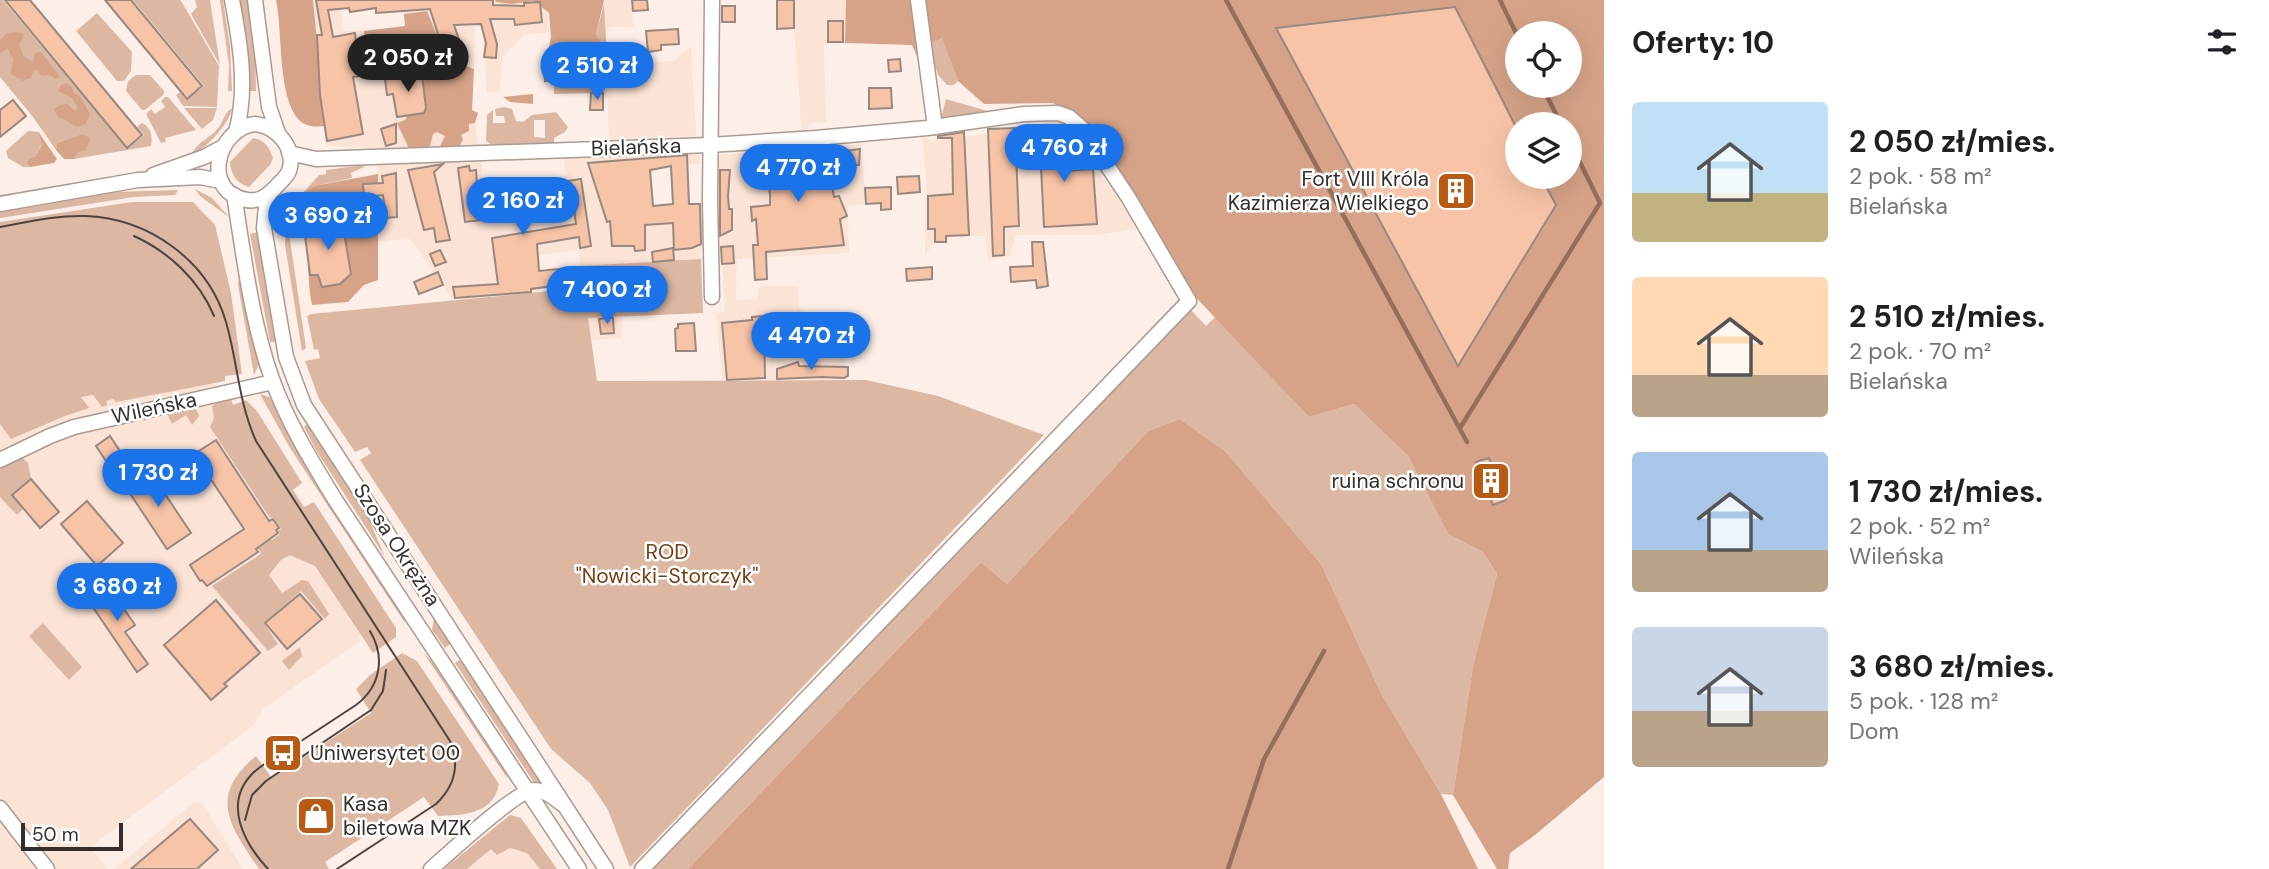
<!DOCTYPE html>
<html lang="pl">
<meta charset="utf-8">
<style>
body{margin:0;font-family:"DM Sans",sans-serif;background:#f2f2f2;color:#202124;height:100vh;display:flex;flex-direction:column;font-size:26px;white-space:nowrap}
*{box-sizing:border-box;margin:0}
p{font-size:23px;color:#757577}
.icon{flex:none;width:38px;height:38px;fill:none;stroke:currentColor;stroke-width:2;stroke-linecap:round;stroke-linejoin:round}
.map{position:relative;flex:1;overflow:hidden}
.drawer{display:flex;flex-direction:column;background:#fff;width:665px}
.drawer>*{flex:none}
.fabs{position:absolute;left:1505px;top:21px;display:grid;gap:14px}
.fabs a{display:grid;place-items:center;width:77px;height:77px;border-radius:50%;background:#fff;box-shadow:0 7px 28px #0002;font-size:35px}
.scale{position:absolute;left:21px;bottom:18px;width:102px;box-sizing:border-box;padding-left:7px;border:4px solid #352f2b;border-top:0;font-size:19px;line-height:24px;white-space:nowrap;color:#352f2b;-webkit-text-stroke:5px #fff;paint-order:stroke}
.price{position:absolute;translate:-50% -60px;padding:0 16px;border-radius:24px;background:#1a73e8;color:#fff;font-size:23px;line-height:46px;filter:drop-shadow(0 2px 4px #0008)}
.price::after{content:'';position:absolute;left:50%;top:42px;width:21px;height:16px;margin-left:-10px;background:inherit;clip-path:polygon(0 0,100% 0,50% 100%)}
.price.on{background:#222;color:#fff}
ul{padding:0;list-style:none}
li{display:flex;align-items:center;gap:21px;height:175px;padding:0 28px}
li span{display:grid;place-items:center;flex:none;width:196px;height:140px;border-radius:7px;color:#555}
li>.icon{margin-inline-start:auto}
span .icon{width:84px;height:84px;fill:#fffc;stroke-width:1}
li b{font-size:30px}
h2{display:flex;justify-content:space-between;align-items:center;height:84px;padding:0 28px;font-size:30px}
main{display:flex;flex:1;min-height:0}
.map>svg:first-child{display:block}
</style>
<main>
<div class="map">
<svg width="1604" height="869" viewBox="0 0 1604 869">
<rect width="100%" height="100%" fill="#fdefe8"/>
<g fill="#fbe3d6">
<path d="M313 0H339L344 31H364L368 49 424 39 410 151 327 146Z"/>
<path d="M402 0H475L474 69 463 65 450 70 427 11 404 14Z"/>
<path d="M485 0H546L549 32 524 35 502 57 500 91 487 93 483 34Z"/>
<path d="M599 0H632L633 27H610L605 34Z"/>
<path d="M777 0H846L845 43 824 44 826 122 809 123 806 133H802L794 29H777Z"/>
<path d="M691 47 696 136 609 139 608 99 603 93 601 83H596V60L611 59 615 64 673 61Z"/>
<path d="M475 118 478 146 431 150 429 133Z"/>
<path d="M1065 119 1083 138 1093 169 1111 186 1136 229 1096 235H1016L1010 256 988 260 985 236H951L946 242H935L925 254 926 175 922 137 933 141 938 138 965 137Z"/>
<path d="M861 144 866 204 848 206 849 253 737 259 736 300 757 299 759 286H798L799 309 804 310 805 314 846 313 845 381 792 379 722 380 716 313 725 312 715 155Z"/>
<path d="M699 151 701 164 678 165 639 176 646 216 701 209V259L580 266 578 250 540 255 541 291 453 300 410 239 378 241V164L481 161 484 195 529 192 554 183 566 176 564 158Z"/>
<path d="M0 245 199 323 222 412 234 441 361 636 359 642 264 708 252 727 90 847 108 869H0Z"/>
<path d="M623 317 621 338 591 340 587 318Z"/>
<path d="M194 802 202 803 243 869H114Z"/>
<path d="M510 815 521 818 557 869H418L447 844 458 857Z"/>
</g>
<g fill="#dcb7a2" fill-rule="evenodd">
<path d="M0 0H3L127 148 144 135 137 127 142 123C151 127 153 137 151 146L74 159 82 134 57 143 56 150 33 117 0 77Z"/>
<path d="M133 0H180L183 4 219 66 217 107 183 106 176 95 180 92 186 100 204 86Z"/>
<path d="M195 0H210L220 65 191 14 197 7Z"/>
<path d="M220 0H223L230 46 232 91H228L229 66Z"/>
<path d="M238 0H247L255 52 256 91H247Z"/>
<path d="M604 4 607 59 596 60V83H601L603 93 554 94V85L562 83 561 71H557L556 61H553L552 56 581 67 580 62 584 56 595 53 602 44 596 35Z"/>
<path d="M97 13 132 52 131 71 124 81H117L76 31Z"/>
<path d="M942 37 958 81 954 85H947L938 75 928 44Z"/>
<path d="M136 75H150L164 91V94L145 110H142L126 91 128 81Z"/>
<path d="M165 97H168L196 130 165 138 166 142 161 143 146 114 151 109 155 114 165 107 161 101Z"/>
<path d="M946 99 994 113 940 122Z"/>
<path d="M504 107 512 109 516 121 523 122 532 115 556 112 568 127 565 132 554 138V143L492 145 486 141 487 115 493 110V123H505L504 116H496L495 109ZM534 120H545V138L534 137Z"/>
<path d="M184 108H217L213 120 202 129Z"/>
<path d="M232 108C230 124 205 149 191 156 195 143 211 138 219 127 224 120 224 113 232 108Z"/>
<path d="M28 131 39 132 43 141 36 156 27 163 30 167H23L8 158 6 151Z"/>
<path d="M253 138C265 140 269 147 273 158L270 165 249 187C237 184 231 175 230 162Z"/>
<path d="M364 165V167L351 173 352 178 319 185 297 212 305 234 294 236 289 233 306 348 302 351 285 245 287 211 319 175 326 174V170Z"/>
<path d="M195 189 212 198 230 218 200 196Z"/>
<path d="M178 190 175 195 134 197 0 218V212L5 210 115 192Z"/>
<path d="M132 202H193L215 225 231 293 242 374 225 376V381L116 402 113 399 106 401 107 405 102 407 93 395 81 397 89 408 65 416 11 439 0 424V222Z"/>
<path d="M258 232 275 342H270L250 234Z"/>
<path d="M701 259 703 313 588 318 597 381 866 380 938 396 1044 435 630 867 608 810 590 783 551 749 360 460 371 453 367 447 355 452 319 399 305 361 320 358 318 349 314 350 307 316 311 314 582 288 580 266Z"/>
<path d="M239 277 259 357V364L254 375 238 285Z"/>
<path d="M1189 308 1206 326 1216 316 1309 417 1354 404 1408 456 1448 534 1483 552 1497 574 1473 666 1453 795 1441 794 1381 693 1321 564 1225 451 1180 419 1148 431 1007 584 981 562 688 869H651L955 552 1008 500 1005 496Z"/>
<path d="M260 394 269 397 274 403 300 456 403 615 405 623 290 448Z"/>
<path d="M231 398 233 405 246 400 257 411 302 483 293 490 304 507 314 502 396 628V637L373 653 315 566 290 555 281 560 269 575 282 593 302 580 308 581 329 614 325 619 301 591 264 623 278 644 268 651 212 586 261 554 256 545 269 537 272 540 280 534 278 531 281 529 273 517 270 518 210 427 214 418 212 406 219 401Z"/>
<path d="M195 407 199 416 192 425 186 415 172 424 167 413Z"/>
<path d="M307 424 369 519 385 557 316 450 304 427Z"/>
<path d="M23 458 28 463 31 479 12 495 23 509 17 515 0 497V468Z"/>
<path d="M434 618 450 644 445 648 432 630Z"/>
<path d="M43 623 82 667 69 680 29 636Z"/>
<path d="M300 647 302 656 289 670 282 661Z"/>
<path d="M423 652 435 665 506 771 507 778Z"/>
<path d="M402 653 417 661 499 784C493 815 463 815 438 816L424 797 325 862 329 869H259C230 826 207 796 256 756L272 778 371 713 356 689 370 675Z"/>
<path d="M461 659 545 787 535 784 455 663Z"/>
<path d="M510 815 521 818 557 869H540L527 853 510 848 497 855 491 849 467 869H444Z"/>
</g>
<g fill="#d6a388" fill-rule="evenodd">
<path d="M276 0H313L325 126C316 127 306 127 299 120 277 97 283 31 276 0Z"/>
<path d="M495 0H604L596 35 602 44C599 53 592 54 584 56L578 76 565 75 562 61 548 52 551 37 549 13 534 1 511 4 496 2Z"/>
<path d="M846 0H915L920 63 912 45 845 43Z"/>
<path d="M923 0H1604V777L1535 835 1510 853 1508 869H1497L1453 795 1473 666 1497 574 1483 552 1448 534 1408 456 1354 404 1309 417 1187 288 1078 116 1053 103 984 104 958 81 942 38 928 44ZM1517 33H1570V86H1517ZM1517 124H1570V177H1517Z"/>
<path d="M427 11 443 51 453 68 463 65 474 69 472 110 478 113 475 123 469 124V131L461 135 463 139 459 148 447 149 440 146 445 136 437 132 433 134 430 146 410 151 397 123 405 120 408 115 403 79 388 70 368 65 364 31 405 26 404 14Z"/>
<path d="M14 32 22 33 24 36 19 45 24 57 33 62 35 53 41 52 60 77 56 79 50 75 42 76 37 70 33 71 31 78 23 81 11 74 13 59 8 49 0 53V40L7 33Z"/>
<path d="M67 83 72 87 74 93 79 95 90 114 86 124C72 131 72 120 59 118L54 109 60 105 67 104 75 111 78 108 72 98 58 91 61 85Z"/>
<path d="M533 94V104L510 102 503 97Z"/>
<path d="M39 133 57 159 54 163 30 167 27 163 29 159 36 156 42 144Z"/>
<path d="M82 134 90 138 86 150 78 152 74 159H64L56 150 57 143Z"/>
<path d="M378 174V280L364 285 348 302 312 305C305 273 313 238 295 210L303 193 319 185Z"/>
<path d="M1180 419 1225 451 1321 564 1381 693 1441 794 1478 869H688L981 562 1007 584 1148 431Z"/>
</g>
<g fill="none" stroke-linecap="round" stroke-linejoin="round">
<g stroke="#946f5b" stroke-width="4.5">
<path d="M1226 0 1467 442"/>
<path d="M1500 0 1517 35"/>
<path d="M1542 86 1561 124"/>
<path d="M1460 428 1600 203 1570 142"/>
<path d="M1228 869 1264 759 1324 651"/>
</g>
</g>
<g fill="#f8c4a8" stroke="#978981" stroke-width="2" fill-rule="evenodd">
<path d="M5 0H30L142 135 127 148Z"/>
<path d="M105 0H131L202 86 187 99Z"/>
<path d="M316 0H493V5L524 6V3L540 2 542 22 515 25 514 19H490L497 44 496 58 484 57 486 43 481 24 454 25 466 60 450 66 446 60 430 9 376 13V8L350 12 349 8 328 10 333 37 355 33 359 76 353 77 363 134 327 141 320 95 317 35H322Z"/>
<path d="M632 0H647L648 10 633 11Z"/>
<path d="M777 0H794V28L777 29Z"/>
<rect x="722" y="6" width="13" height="16"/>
<path d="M1455 7 1517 129V177H1541L1556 205 1458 366 1276 28Z"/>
<rect x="828" y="21" width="15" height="21"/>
<path d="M678 29 679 44 661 45V50L648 52 646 31Z"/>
<path d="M900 59 901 71 889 72 888 60Z"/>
<path d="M556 61 558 79 545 81 543 63Z"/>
<path d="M642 63V74L598 78V65Z"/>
<path d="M417 72 422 75 426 108 424 113 397 117 393 94 387 95 385 79 403 77 402 73Z"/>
<path d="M869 88H891L892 108 869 109Z"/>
<path d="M591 93H603V110H590Z"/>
<path d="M13 100 26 116 0 137V110Z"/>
<path d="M396 124V143L386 146 381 129Z"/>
<path d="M1064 126 1066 171 1093 169 1097 224 1044 227 1039 127Z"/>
<path d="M1015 128 1019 226 1004 227V255L993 256 988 129Z"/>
<path d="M964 132 969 235 946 236V242H935V229H928V196L953 194 952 138H938V136Z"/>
<path d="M860 149 859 165H843L845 175 831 177 834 197 839 196 847 216 840 219 844 245 766 252 767 279 755 280 753 245H758L756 219 752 221 751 207 770 205V194L768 183 749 182 748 158 784 160Z"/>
<path d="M687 155 689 204H700L701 244 692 248 674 250 673 223 645 225V250L635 251 634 246H612L610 221 607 222 588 163ZM671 166 673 204 653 206 650 170Z"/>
<path d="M443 164 434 172 450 240 436 242 434 228 424 230 408 170Z"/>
<path d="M469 166 470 171 476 170 477 184 482 183 483 195H489L490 206 557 199 554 183 581 179 591 246 580 248 579 237 537 244 539 271 568 268 570 284 531 289V292L455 298 453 287 498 284 492 238 576 224 574 209 465 222 458 168Z"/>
<path d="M720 170H730L728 196 729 209H732V230L720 236Z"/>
<path d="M396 173 397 217 386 218 383 195 364 197 363 184 383 183 382 176Z"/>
<path d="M919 176 920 192 898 194 897 177Z"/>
<path d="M891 187V209L881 210V203L866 204 865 188Z"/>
<path d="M332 213 345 238 351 274 340 284 322 287 318 275H310L304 228 319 227 316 216Z"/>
<path d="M1032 242H1043L1048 286 1037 288 1036 280 1011 282 1010 267 1033 266Z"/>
<path d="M733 246 734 263 722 264 721 247Z"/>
<path d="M673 248 674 260 653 262 652 252Z"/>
<path d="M440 250 446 262 435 266 430 254Z"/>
<path d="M932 267V279L907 281 906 269Z"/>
<path d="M438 272 443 285 419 294 414 282Z"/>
<path d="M786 314 787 326 764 328 765 378 727 380 722 323 752 320V317Z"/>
<path d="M607 318H613L614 333 601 334 599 319Z"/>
<path d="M820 319 821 330 790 332V321Z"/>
<path d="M694 323 696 351H676L675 329 678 328V324Z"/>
<path d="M798 362 799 366 848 367V376L844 378 822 377 777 379V369Z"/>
<path d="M110 436 124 457 110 467 96 446Z"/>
<path d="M216 440 269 521 273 519 279 528 276 530 278 533 256 549 258 552 207 586 202 580 200 581 190 565 244 529 194 454Z"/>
<path d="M1489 458 1506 500 1493 505 1476 462Z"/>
<path d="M149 470 191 533 167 549 125 486Z"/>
<path d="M31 479 59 512 40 528 12 495Z"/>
<path d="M87 501 123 543 97 566 61 524Z"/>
<path d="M106 583 135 625 125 632 148 664 137 672 86 597Z"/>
<path d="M300 594 322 619 287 649 265 623Z"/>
<path d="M216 600 260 653 224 684 227 686 211 700 164 645Z"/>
<path d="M317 804 328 822 318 828 307 810Z"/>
<path d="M190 819 218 850 197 869H131Z"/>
</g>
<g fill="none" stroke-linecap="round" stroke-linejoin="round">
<g stroke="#aa9b92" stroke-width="17">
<g id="minor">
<path d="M232 0C240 42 248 90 236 132"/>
<path d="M255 0 269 107 278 133"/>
<path d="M712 0 710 200 712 297"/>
<path d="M918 0 935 127"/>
<path d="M255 124C276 126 297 148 289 171 286 178 280 182 275 188 267 196 259 202 247 200 200 192 217 128 255 124Z"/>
<path d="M289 153 316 159 710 145 816 138 927 128 1024 114 1058 113 1069 117 1083 129 1128 197 1189 301 642 869"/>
<path d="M153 175 204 157 223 147"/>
<path d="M269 194 266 206 264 228 286 357 304 405 606 869"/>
<path d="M234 195C244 256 251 320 272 379 287 421 311 460 334 498L579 869"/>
<path d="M0 204 138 180 200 177 221 181"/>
<path d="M0 460 50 436 74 427 273 382"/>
<path d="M0 808 47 869"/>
<path d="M431 869C447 855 518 789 534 790 545 790 554 798 562 804"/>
</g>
</g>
<use href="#minor" stroke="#fff" stroke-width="14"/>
<g stroke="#4b4440" stroke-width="2">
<path d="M0 227C28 222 57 215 85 216 148 218 208 260 226 322 238 363 238 401 256 441L450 741C460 765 455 786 436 804L337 869"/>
<path d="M134 236C169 252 199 280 214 316"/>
<path d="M245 820 252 795 266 781 371 710 383 691 386 670"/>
<path d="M268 869C244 843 223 804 252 774 263 763 279 755 292 747 313 733 335 719 356 705 380 687 386 658 370 631"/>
</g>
</g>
<defs>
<g id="building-square" transform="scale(2.0125)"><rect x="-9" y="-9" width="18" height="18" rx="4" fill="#b95a13" stroke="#fff"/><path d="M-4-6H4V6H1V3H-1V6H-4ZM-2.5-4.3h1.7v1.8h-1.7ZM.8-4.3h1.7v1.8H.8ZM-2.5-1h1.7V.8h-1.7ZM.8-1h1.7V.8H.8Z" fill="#fff"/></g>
<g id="bus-square" transform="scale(2.0125)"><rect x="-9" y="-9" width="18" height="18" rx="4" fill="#b95a13" stroke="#fff"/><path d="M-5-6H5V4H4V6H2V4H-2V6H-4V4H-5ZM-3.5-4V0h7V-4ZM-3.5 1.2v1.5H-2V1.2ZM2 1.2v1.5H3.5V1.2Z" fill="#fff"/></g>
<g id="shop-square" transform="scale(2.0125)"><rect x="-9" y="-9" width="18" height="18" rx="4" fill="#b95a13" stroke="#fff"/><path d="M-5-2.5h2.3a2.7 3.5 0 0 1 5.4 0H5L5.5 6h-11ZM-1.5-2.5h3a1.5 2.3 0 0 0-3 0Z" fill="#fff"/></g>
</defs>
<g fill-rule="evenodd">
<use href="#building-square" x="1456" y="191"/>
<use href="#building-square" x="1491" y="481"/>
<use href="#bus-square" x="283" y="753"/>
<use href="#shop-square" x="316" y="816"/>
</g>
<g text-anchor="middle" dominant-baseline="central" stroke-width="5" stroke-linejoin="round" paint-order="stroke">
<g font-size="21" fill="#352f2b" stroke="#fff">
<text transform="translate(636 147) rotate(-2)">Bielańska</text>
<text transform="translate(154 408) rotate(-12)">Wileńska</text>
<text transform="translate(397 545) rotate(57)">Szosa Okrężna</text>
</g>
<g font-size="21" fill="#352f2b" stroke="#fff" text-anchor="end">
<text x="1429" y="179">Fort VIII Króla<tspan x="1429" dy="24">Kazimierza Wielkiego</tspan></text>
<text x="1464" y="481">ruina schronu</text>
<text x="310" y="753" text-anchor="start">Uniwersytet 00</text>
<text x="343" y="804" text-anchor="start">Kasa<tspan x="343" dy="24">biletowa MZK</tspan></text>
</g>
<g font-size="21" fill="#7a3c12" stroke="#fff">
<text x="667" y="552">ROD<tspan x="667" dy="24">"Nowicki-Storczyk"</tspan></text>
</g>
</g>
</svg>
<div class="fabs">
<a><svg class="icon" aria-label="locate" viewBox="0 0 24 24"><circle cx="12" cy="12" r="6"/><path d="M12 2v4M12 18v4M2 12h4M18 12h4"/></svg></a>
<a><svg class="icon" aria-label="layers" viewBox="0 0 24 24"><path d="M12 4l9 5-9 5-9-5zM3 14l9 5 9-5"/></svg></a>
</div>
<div class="scale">50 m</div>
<b class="price on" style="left:408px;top:94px">2 050 zł</b>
<b class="price" style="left:597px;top:102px">2 510 zł</b>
<b class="price" style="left:1064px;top:184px">4 760 zł</b>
<b class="price" style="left:798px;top:204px">4 770 zł</b>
<b class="price" style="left:523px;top:237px">2 160 zł</b>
<b class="price" style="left:328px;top:252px">3 690 zł</b>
<b class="price" style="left:607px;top:326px">7 400 zł</b>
<b class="price" style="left:811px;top:372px">4 470 zł</b>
<b class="price" style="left:158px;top:509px">1 730 zł</b>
<b class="price" style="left:117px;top:623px">3 680 zł</b>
</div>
<section class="drawer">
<h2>Oferty: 10<svg class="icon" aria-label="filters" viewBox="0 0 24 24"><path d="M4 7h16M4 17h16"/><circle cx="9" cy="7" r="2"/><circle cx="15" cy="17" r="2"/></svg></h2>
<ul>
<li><span style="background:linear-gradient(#bfe0f5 65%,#c2b280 0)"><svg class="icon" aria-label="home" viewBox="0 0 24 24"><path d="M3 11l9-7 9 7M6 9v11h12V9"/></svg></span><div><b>2 050 zł/mies.</b><p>2 pok. · 58 m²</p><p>Bielańska</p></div></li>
<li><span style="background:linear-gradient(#ffd9b3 70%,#b9a48a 0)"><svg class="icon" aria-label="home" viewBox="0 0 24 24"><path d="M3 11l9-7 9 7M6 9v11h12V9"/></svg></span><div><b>2 510 zł/mies.</b><p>2 pok. · 70 m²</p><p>Bielańska</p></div></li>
<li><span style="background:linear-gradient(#a9c7e8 70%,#b9a48a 0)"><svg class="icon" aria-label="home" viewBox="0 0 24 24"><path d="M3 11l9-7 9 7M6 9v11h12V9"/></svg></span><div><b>1 730 zł/mies.</b><p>2 pok. · 52 m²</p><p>Wileńska</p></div></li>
<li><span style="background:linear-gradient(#c9d6e8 60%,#b9a48a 0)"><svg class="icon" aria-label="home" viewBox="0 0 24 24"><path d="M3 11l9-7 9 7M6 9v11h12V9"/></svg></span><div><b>3 680 zł/mies.</b><p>5 pok. · 128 m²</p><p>Dom</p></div></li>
</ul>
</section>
</main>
